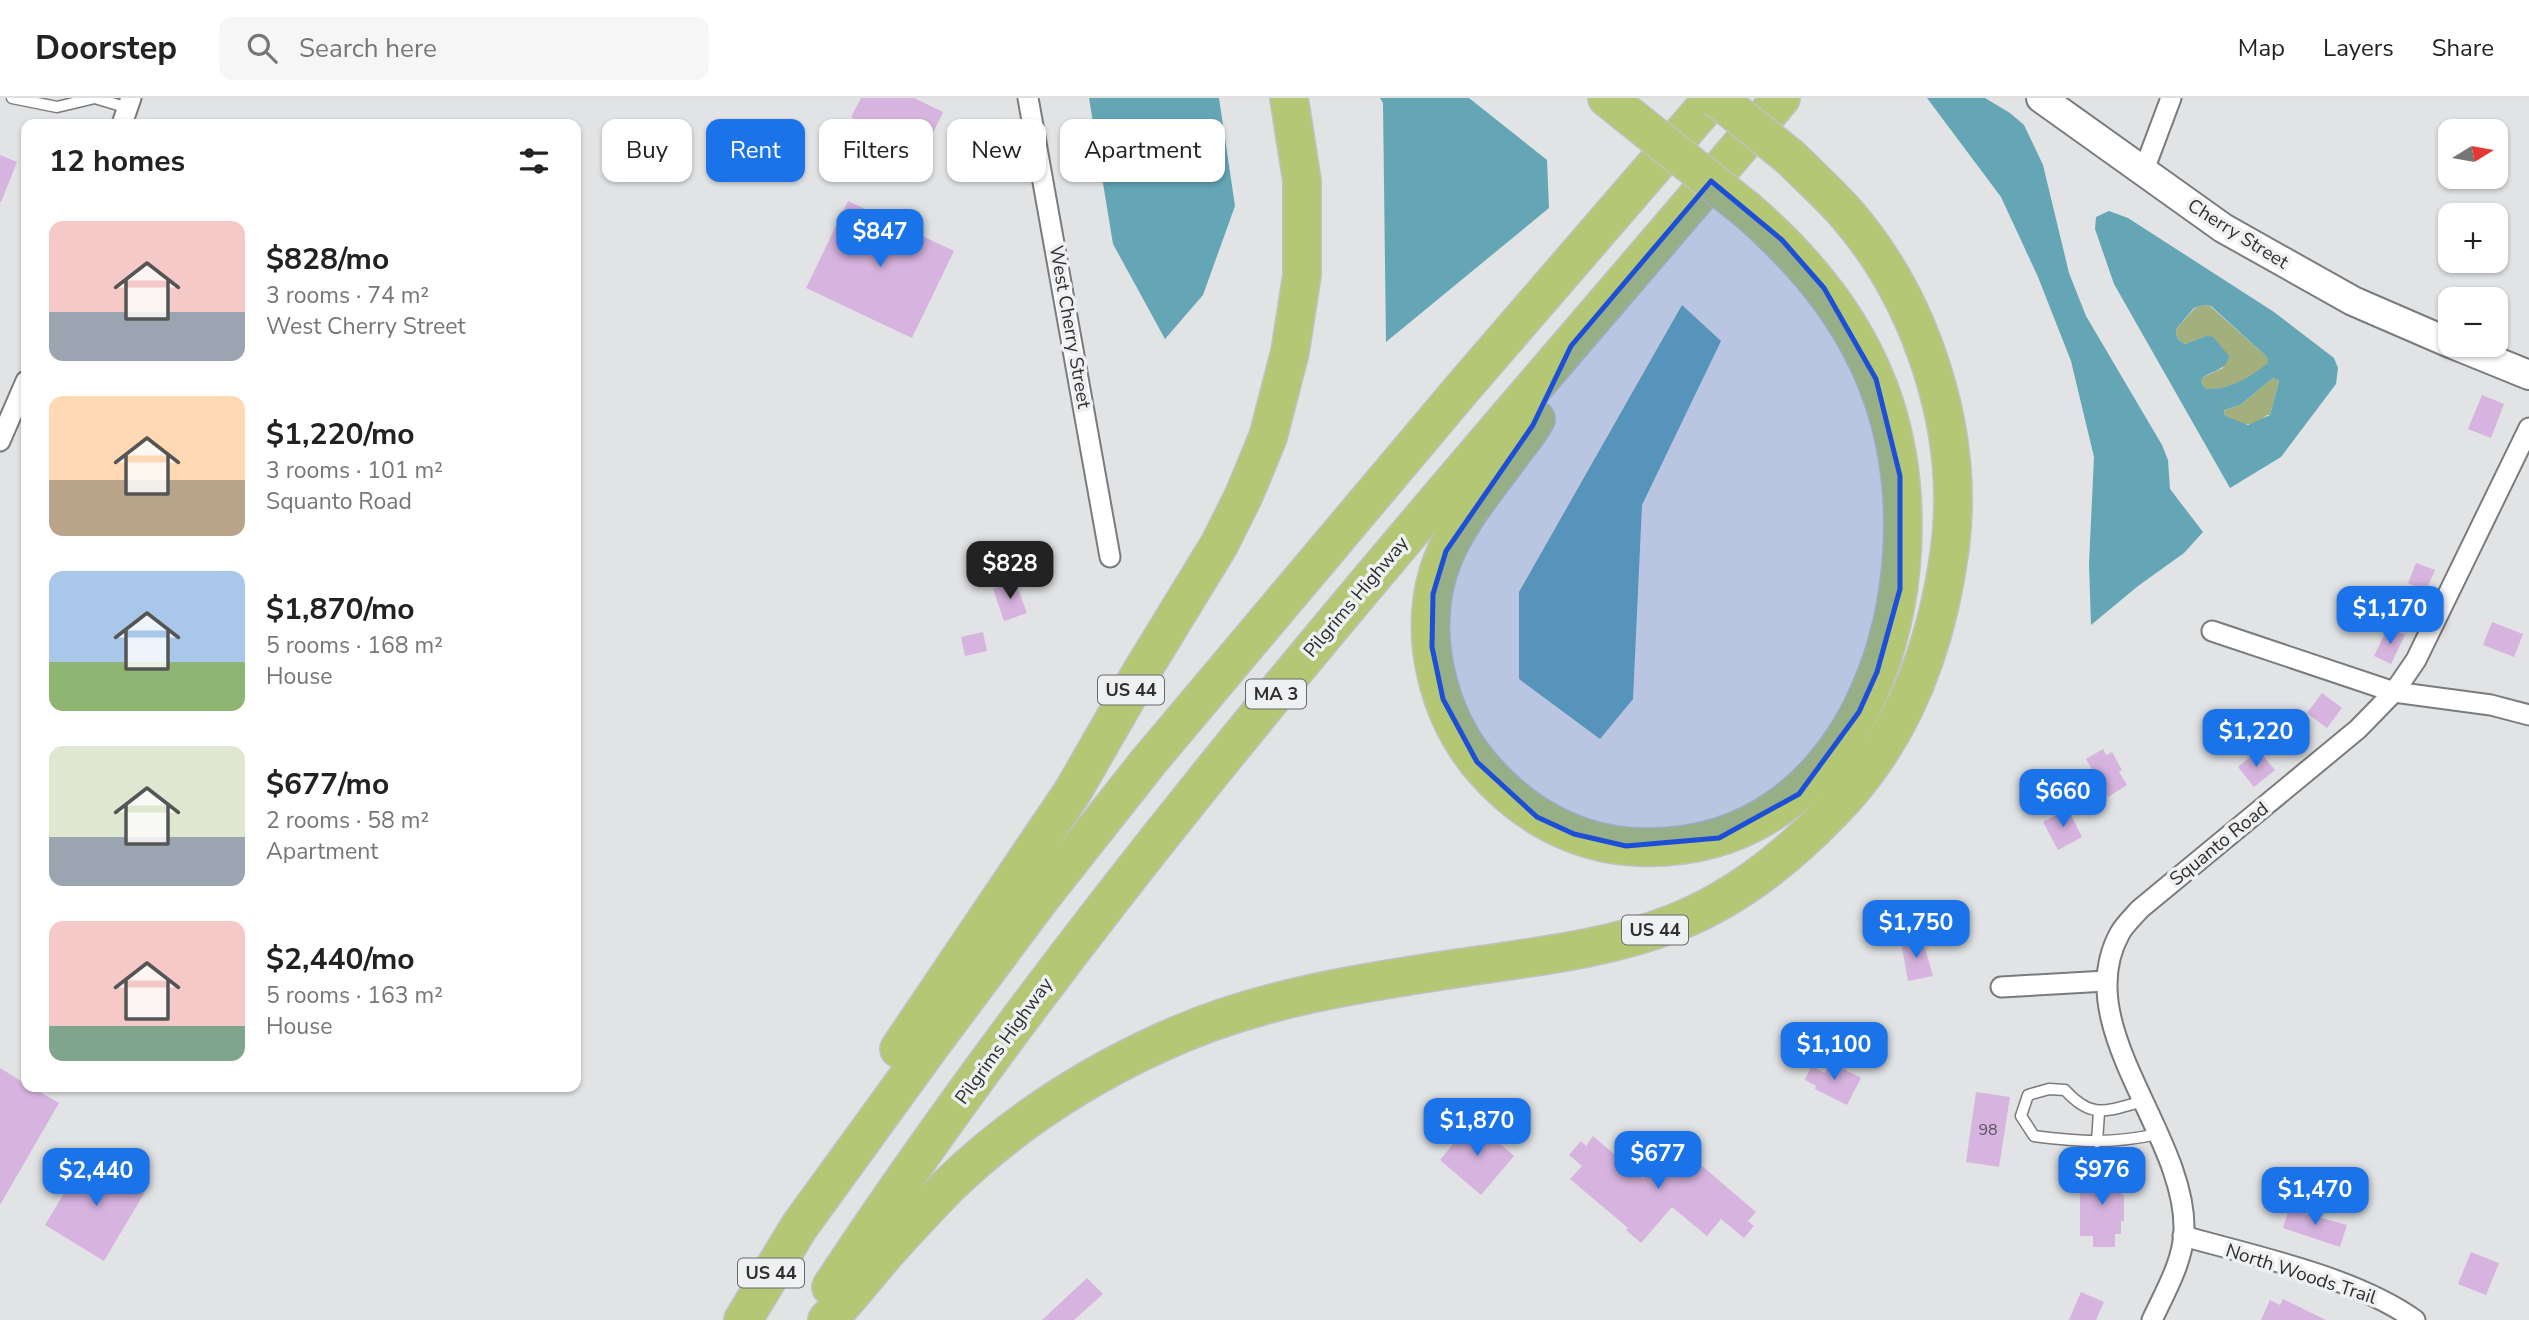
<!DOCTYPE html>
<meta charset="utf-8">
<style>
body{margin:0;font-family:"Nunito Sans",sans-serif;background:#f6f6f6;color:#222;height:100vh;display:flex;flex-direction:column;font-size:26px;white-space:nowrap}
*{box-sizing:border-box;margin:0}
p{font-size:23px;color:#767676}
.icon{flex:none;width:38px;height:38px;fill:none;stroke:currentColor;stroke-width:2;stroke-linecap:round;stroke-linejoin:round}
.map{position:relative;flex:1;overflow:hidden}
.panel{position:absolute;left:21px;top:21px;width:560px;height:973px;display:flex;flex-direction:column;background:#fff;border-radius:14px;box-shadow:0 2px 5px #0004}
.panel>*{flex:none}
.hud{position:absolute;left:602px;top:21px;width:665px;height:63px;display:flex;gap:14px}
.needle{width:46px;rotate:79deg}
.controls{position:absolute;left:2438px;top:21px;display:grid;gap:14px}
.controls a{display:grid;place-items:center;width:70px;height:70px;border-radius:14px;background:#fff;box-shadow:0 2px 5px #0004;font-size:35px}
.price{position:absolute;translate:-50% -60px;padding:0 16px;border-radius:14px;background:#1a73e8;color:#fff;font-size:23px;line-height:46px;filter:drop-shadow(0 2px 4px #0008)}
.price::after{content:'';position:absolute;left:50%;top:42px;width:21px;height:16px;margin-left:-10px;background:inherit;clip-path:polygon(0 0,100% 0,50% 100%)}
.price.active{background:#222;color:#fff}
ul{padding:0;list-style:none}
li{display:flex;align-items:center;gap:21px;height:175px;padding:0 28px}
li span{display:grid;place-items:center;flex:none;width:196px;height:140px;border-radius:14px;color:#555}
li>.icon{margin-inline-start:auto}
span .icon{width:84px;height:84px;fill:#fffc;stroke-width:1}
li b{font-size:30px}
h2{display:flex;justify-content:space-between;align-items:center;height:84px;padding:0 28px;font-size:30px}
.tag{padding:0 24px;border-radius:14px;background:#fff;box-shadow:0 2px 5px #0004;font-size:24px;line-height:63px}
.tag.active{background:#1a73e8;color:#fff}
header{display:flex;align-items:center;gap:42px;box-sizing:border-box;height:98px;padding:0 35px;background:#fff;border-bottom:2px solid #e0e0e0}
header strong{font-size:33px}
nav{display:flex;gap:38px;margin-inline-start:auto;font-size:24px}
.search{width:490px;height:63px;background:#f6f6f6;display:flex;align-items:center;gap:18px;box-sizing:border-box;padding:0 24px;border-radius:14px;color:#767676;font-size:26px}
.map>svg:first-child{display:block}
</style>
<header>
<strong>Doorstep</strong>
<div class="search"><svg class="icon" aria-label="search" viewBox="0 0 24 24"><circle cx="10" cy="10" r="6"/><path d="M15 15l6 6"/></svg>Search here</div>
<nav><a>Map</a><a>Layers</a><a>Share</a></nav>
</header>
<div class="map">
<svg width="2529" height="1222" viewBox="0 0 2529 1222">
<rect width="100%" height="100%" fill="#e2e3e5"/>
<g fill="#a3af7d">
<path d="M2204 207 2210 208 2267 259 2269 265C2250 279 2231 292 2206 291L2201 284 2203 279 2223 270 2206 238 2185 246C2178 243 2176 239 2176 231L2195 210Z"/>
<path d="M2273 280 2279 283 2270 317H2267C2253 330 2241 328 2225 318L2224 312 2240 307Z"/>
</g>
<g fill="#64a5b6" fill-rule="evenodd">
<path d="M1089 0H1219L1235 108 1203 197 1165 241 1113 146Z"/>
<path d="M1380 0H1469L1547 62 1549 110 1386 244 1383 5Z"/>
<path d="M1927 0H1985L2010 15 2024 27 2043 67 2069 175 2086 218 2162 347 2168 362 2170 391 2203 434 2184 455 2138 488 2091 527 2089 466 2094 359 2071 263 2038 179 2001 99Z"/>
<path d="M2109 113 2128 120 2274 214 2334 260 2338 270 2336 286 2281 359 2230 390 2114 186 2095 131 2096 119ZM2204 207 2211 208 2267 259 2268 265C2250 279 2230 292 2206 291L2201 284 2203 279C2213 273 2227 271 2229 258L2213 239 2206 238 2185 246C2178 243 2176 239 2176 231L2194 210ZM2273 280 2279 283 2270 317 2248 327 2225 318 2224 312 2240 307Z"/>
<path d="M1682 207 1721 243 1642 407 1633 601 1600 641 1519 581V494Z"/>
</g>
<g fill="#d7b4df">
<path d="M861 0H914L943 14 924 54 851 19Z"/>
<path d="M0 57 17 64 1 104H0Z"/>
<path d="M848 103 954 153 912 240 806 190Z"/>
<path d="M2482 297 2504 306 2491 340 2468 331Z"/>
<path d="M2416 465 2435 472 2426 493 2408 485Z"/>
<path d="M1015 483 1027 515 1004 523 993 491Z"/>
<path d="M2492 524 2523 536 2514 559 2483 547Z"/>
<path d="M2388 529 2405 537 2391 566 2374 558Z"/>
<path d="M983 534 987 553 965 558 961 539Z"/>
<path d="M2322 595 2342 610 2327 630 2307 615Z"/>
<path d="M2103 651 2106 657 2112 654 2122 672 2119 674 2127 687 2108 699 2086 661Z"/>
<path d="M2258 652 2275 672 2254 689 2238 669Z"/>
<path d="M2068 711 2082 739 2058 752 2043 724Z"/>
<path d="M1922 840 1933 878 1908 883 1901 844Z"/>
<path d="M1830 964 1861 980 1847 1007 1815 991 1816 988 1805 982 1811 968 1825 975Z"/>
<path d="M0 970 26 986V989H31L59 1005 0 1107Z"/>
<path d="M1976 994 2010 999 1999 1069 1966 1064Z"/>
<path d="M1473 1022 1514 1058 1481 1097 1440 1062Z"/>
<path d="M1593 1038 1643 1081 1674 1044 1756 1114 1748 1123 1754 1128 1744 1140 1721 1121 1707 1138 1672 1109 1641 1145 1626 1132 1628 1130 1570 1081 1582 1068 1569 1057 1581 1043 1586 1048Z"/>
<path d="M87 1057 146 1092 104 1163 45 1127Z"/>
<path d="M2117 1069V1084H2122V1097H2124V1123H2121V1136H2115V1149H2093V1138H2080V1080H2095V1070Z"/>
<path d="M2289 1111 2347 1127 2340 1149 2283 1130Z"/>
<path d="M2471 1154 2499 1165 2486 1197 2458 1186Z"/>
<path d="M1087 1180 1103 1196 1074 1222H1042Z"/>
<path d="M2081 1194 2104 1204 2096 1222H2069Z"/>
<path d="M2283 1201 2326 1222H2261L2270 1202 2280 1207Z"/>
</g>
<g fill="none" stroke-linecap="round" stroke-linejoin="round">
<g stroke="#7a7b7d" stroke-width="13">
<g id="service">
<path d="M12 0 57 9 95 0"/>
<path d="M95 0 128 10"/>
<path d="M2144 1003C2108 1012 2093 1023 2065 992L2049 991 2028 997 2021 1018 2034 1038C2080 1044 2112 1046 2158 1036"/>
<path d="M2097 1044 2099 1014"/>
</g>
</g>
<g stroke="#7a7b7d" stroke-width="23">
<g id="minor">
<path d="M1028 0 1110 459"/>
<path d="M122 26 131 0"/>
<path d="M2144 72 2171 0"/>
<path d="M0 343 26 283"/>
<path d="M2212 533 2394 594 2491 607 2529 617"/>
<path d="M2001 889 2106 883"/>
<path d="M2183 1138C2255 1158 2355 1179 2415 1222"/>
<path d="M2152 1222C2165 1194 2183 1164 2184 1133 2187 1036 2068 928 2120 835 2125 826 2134 818 2140 811L2358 631 2394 594 2416 562 2529 330"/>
</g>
</g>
<g stroke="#7a7b7d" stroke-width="32">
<g id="secondary">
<path d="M2041 0 2223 130 2353 203 2450 245"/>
<path d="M2455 247 2529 277"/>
</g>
</g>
<g stroke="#c1c1c1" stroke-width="40">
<g id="motorway">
<path d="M1607 0 1632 20"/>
<path d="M1536 321C1530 333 1520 344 1512 355 1485 392 1451 431 1438 475 1419 539 1438 617 1481 668 1521 715 1575 747 1639 749 1864 757 1943 483 1884 304 1858 226 1808 165 1747 112"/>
<path d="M899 951 1073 693 1142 573 1219 447 1244 397 1268 339 1290 254 1302 177V83L1289 0"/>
<path d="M831 1189C1111 765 1453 387 1781 0"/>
<path d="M743 1222 799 1129 931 947 1043 797 1149 663 1461 292 1713 0"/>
<path d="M827 1222C846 1204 860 1185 877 1165 899 1139 924 1113 948 1088 1010 1028 1081 981 1160 945 1258 899 1366 884 1473 868 1542 858 1612 850 1677 824 1736 800 1787 760 1831 714 1902 643 1937 548 1950 450 1965 334 1922 202 1845 114 1828 95 1809 78 1791 60"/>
</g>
</g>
<use href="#service" stroke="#fff" stroke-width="10"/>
<use href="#minor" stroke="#fff" stroke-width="19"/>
<use href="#secondary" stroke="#fff" stroke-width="28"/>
<use href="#motorway" stroke="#b4c774" stroke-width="37"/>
<g stroke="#c1c1c1" stroke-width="40" stroke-linecap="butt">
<g id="motorway-bridge">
<path d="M1717 0 1791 60"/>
<path d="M1632 20 1747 112"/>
</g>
</g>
<use href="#motorway-bridge" stroke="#b4c774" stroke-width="37"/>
</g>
<path fill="#1d4ed8" fill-opacity="0.2" stroke="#1d4ed8" stroke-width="5" stroke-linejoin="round" d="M1711 83 1782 142 1824 190 1876 281 1900 378V491L1877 574 1859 614 1799 696 1719 740 1626 748 1574 736 1537 719 1477 664 1443 601 1432 549 1433 496 1446 453 1533 327 1571 248Z"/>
<g text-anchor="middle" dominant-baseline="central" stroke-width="7" stroke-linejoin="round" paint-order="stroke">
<g font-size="16" fill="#59505c">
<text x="1988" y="1032">98</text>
</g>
<g fill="#eff0f2" stroke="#69696a" stroke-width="2">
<rect x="1098" y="577.5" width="66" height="29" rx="5"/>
<rect x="1246" y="581.5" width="60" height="29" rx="5"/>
<rect x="1622" y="817.5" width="66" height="29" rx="5"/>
<rect x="738" y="1160.5" width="66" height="29" rx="5"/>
</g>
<g font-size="18" font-weight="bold" fill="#2f2f30">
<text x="1131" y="592">US 44</text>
<text x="1276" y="596">MA 3</text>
<text x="1655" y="832">US 44</text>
<text x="771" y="1175">US 44</text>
</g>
<g font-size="19" fill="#2f2f30" stroke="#eff0f2">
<text transform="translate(2238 136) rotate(32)">Cherry Street</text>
<text transform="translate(1070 229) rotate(80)">West Cherry Street</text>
<text transform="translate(1356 499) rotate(-50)">Pilgrims Highway</text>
<text transform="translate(2219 746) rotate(-39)">Squanto Road</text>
<text transform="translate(1004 943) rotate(-54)">Pilgrims Highway</text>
<text transform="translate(2301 1176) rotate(18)">North Woods Trail</text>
</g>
</g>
</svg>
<div class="controls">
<a><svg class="needle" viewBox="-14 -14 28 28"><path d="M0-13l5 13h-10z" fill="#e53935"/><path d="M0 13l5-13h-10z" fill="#767676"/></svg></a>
<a>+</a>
<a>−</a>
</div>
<b class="price" style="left:880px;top:171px">$847</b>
<b class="price active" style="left:1010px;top:503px">$828</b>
<b class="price" style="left:2390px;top:548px">$1,170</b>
<b class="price" style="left:2256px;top:671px">$1,220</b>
<b class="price" style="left:2063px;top:731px">$660</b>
<b class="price" style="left:1916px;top:862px">$1,750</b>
<b class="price" style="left:1834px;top:984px">$1,100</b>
<b class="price" style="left:1477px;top:1060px">$1,870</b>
<b class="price" style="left:1658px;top:1093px">$677</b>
<b class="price" style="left:2102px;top:1109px">$976</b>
<b class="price" style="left:96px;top:1110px">$2,440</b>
<b class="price" style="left:2315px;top:1129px">$1,470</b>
<div class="hud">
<a class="tag">Buy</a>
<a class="tag active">Rent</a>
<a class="tag">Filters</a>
<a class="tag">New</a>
<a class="tag">Apartment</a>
</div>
<section class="panel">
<h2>12 homes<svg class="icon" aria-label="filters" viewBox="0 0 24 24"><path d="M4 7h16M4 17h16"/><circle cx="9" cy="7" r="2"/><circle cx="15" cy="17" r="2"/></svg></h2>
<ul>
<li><span style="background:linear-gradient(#f6c9c9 65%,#9aa5b1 0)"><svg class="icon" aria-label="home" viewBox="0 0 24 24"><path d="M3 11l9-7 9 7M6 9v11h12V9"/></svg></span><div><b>$828/mo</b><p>3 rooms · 74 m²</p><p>West Cherry Street</p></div></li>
<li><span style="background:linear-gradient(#ffd9b3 60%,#b9a48a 0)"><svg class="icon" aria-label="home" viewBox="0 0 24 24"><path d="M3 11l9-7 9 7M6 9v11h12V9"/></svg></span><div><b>$1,220/mo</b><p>3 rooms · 101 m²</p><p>Squanto Road</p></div></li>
<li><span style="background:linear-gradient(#a9c7e8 65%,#8fb573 0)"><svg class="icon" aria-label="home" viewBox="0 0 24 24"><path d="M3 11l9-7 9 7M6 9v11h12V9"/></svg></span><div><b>$1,870/mo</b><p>5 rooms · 168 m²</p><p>House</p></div></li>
<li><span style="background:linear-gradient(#dfe7d0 65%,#9aa5b1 0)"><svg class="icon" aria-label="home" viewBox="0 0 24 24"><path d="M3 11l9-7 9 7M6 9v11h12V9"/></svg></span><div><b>$677/mo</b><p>2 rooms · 58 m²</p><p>Apartment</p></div></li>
<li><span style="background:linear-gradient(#f6c9c9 75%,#7fa58c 0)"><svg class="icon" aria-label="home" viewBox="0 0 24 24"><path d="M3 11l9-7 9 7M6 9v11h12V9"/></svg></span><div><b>$2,440/mo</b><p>5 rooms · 163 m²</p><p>House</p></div></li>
</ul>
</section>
</div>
